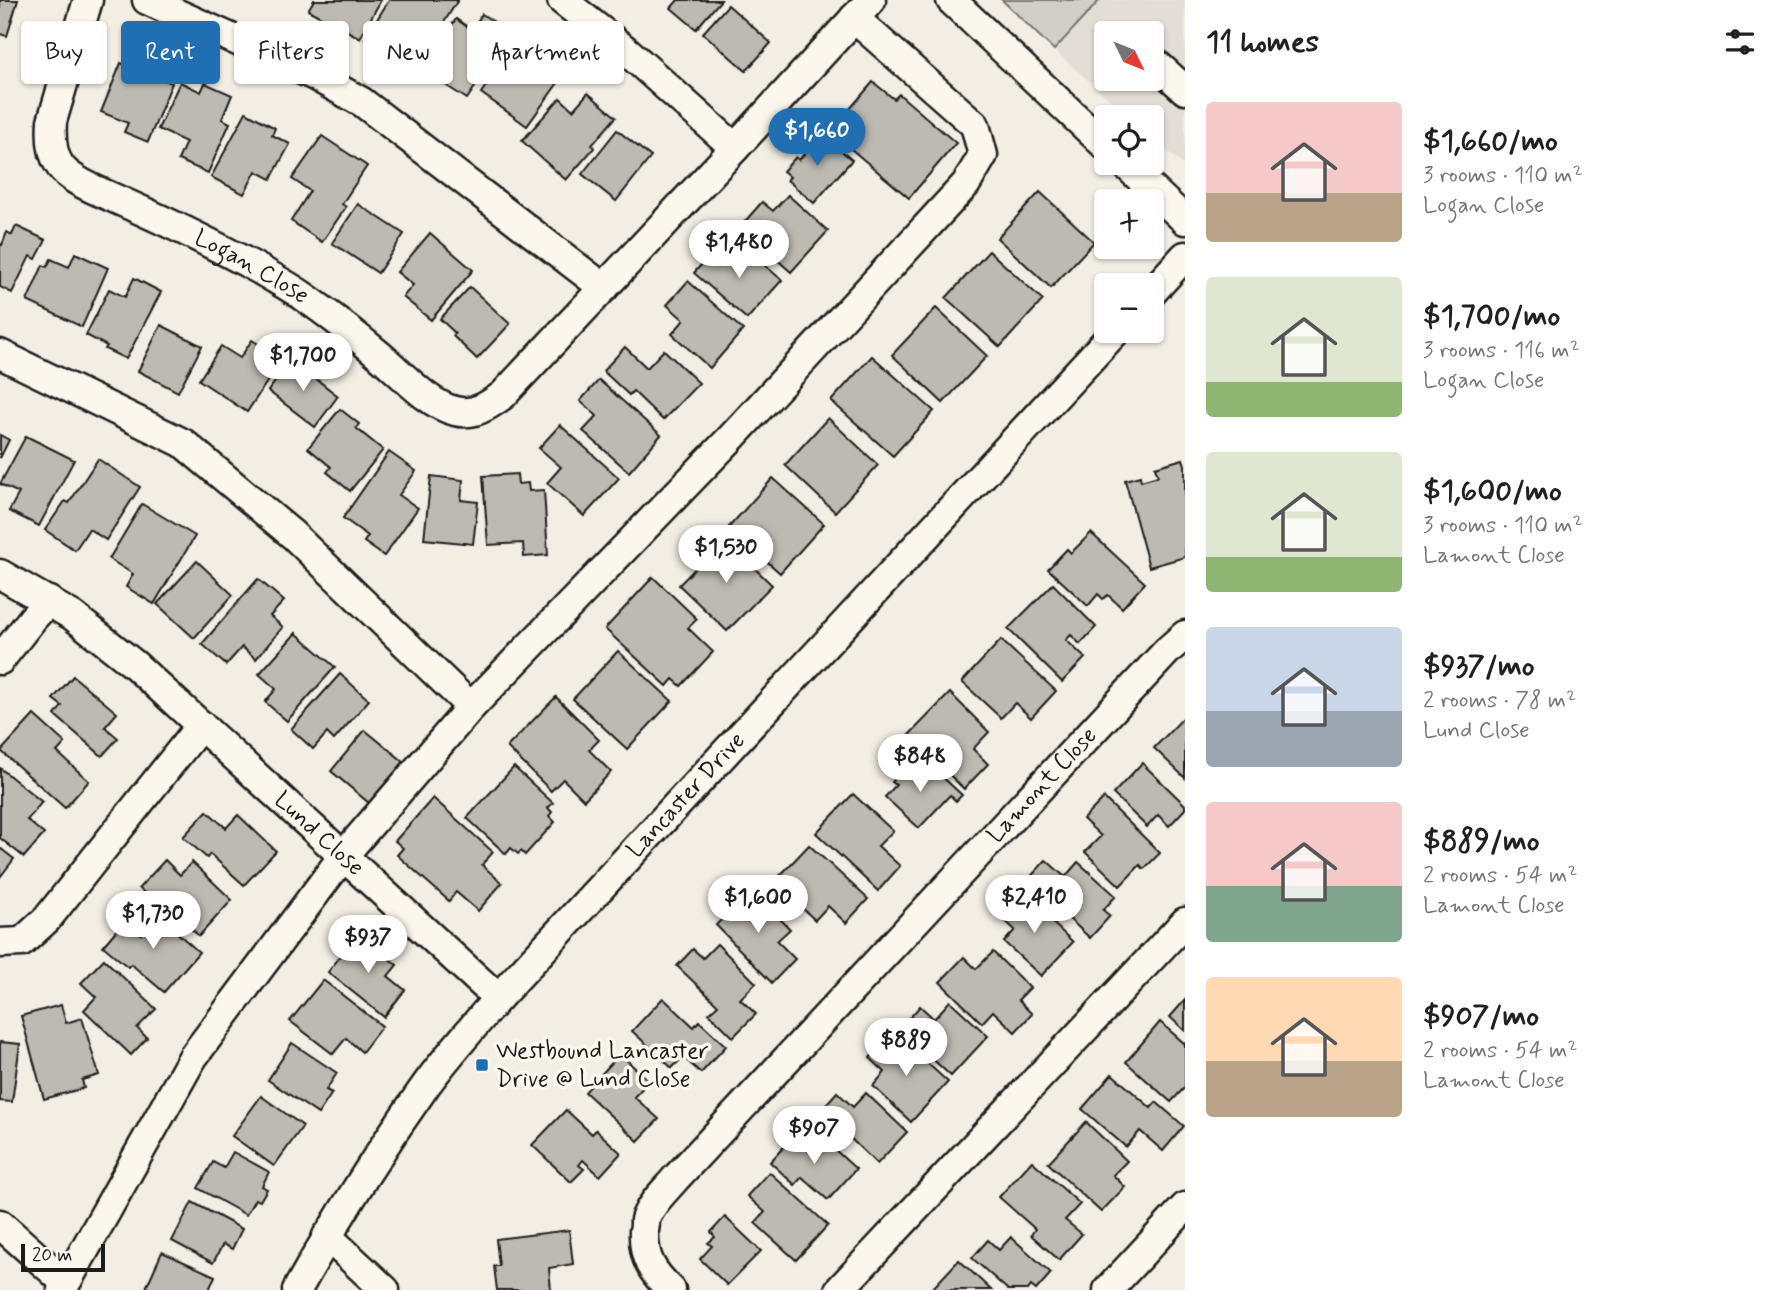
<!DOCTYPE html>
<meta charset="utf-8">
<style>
body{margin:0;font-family:Mynerve,sans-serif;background:#f6f6f6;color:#202124;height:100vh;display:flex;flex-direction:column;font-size:26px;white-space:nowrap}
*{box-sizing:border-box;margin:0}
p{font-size:23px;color:#757577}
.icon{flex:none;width:38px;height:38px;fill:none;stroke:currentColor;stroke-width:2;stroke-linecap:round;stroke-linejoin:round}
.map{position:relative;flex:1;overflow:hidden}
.sheet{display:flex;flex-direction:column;background:#fff;width:595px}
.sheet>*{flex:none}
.top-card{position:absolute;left:21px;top:21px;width:665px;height:63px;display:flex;gap:14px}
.needle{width:46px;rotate:133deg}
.buttons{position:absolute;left:1094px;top:21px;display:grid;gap:14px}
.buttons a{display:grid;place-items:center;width:70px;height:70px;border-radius:7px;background:#fff;box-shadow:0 2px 5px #0004;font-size:35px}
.scale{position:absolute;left:21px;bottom:18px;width:84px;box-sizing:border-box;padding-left:7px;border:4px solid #1c1c1c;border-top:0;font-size:19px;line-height:24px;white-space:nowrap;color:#1c1c1c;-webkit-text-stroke:5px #fbf7ec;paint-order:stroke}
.price{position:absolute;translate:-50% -60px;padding:0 16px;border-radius:24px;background:#fff;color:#222;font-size:23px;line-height:46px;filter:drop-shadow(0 2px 4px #0008)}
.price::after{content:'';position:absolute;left:50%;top:42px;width:21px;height:16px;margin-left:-10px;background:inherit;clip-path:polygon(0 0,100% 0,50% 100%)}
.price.selected{background:#1f6fb2;color:#fff}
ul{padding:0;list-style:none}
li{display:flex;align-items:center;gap:21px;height:175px;padding:0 21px}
li span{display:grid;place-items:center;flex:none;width:196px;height:140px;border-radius:7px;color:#555}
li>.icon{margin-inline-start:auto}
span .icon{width:84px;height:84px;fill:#fffc;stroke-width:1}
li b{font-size:30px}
h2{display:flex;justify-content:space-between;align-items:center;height:84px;padding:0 21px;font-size:30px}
.chip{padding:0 24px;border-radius:7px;background:#fff;box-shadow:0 2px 5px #0004;font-size:24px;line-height:63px}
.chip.selected{background:#1f6fb2;color:#fff}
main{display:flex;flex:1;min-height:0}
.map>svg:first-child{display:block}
</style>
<main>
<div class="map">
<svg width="1185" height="1290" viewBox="0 0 1185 1290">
<rect width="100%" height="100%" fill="#f2eee4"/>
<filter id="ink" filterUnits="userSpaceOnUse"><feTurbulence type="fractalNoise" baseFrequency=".0143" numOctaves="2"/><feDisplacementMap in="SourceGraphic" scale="14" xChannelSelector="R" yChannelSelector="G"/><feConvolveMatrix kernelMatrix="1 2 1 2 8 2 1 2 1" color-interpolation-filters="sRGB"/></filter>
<g filter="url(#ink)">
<path fill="#e2ded5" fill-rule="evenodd" d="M1100 0H1185V167L1152 137V117H1129L1054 50ZM1106 33H1152V79H1106Z"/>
<path fill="#d2cfc6" stroke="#777671" stroke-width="2" d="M1002 0H1100L1054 50Z"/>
<g fill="#bdbab1" stroke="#1c1c1c" stroke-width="2">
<path d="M0 0H18L7 36 0 34Z"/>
<path d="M314 0H381L360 38 308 10Z"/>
<path d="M389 0H458L414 70 365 39Z"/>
<path d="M678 0H721L696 29 671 8Z"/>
<path d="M728 5 771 43 746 71 703 33Z"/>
<path d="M482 14 511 33 467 99 422 70 456 19 472 30Z"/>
<path d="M512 49 531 62 537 53 565 73 527 126 481 93Z"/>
<path d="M121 63 172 83 148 142 124 132 128 123 101 112Z"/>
<path d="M180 82 201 92 205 83 232 95 222 119 230 123 208 173 178 160 186 142 158 129Z"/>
<path d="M873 82 894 99 899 94 956 143 909 198 851 149 858 142 837 124Z"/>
<path d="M588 93 616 117 592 145 594 148 566 180 522 141 560 98 573 110Z"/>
<path d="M246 112 275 128 272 135 290 144 271 179 256 171 244 194 211 177Z"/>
<path d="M617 130 651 157 616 201 582 174Z"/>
<path d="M822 134 852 160 814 203 787 180 790 177 783 171 796 157 799 160Z"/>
<path d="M322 136 367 166 342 204 346 207 322 242 291 221 310 191 292 179Z"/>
<path d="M1040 192 1094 242 1051 288 997 238Z"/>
<path d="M788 195 828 231 791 272 740 227 762 202 773 211Z"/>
<path d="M358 204 404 234 378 273 332 243Z"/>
<path d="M16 226 46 240 36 259 30 256 12 293 0 287V244L2 245 7 232 12 235Z"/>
<path d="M430 233 473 270 431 320 403 297 413 285 397 272Z"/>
<path d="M742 246 782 280 747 319 694 273 715 249 729 261Z"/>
<path d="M989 251 1043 300 1000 347 946 298Z"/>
<path d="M75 253 108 268 82 327 27 301 43 265 47 267 51 259 69 267Z"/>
<path d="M134 278 161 292 126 359 105 349 107 346 86 335 109 289 125 297Z"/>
<path d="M688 281 743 330 710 368 672 334 684 320 667 305Z"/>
<path d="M470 287 510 324 477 359 453 336 455 333 440 319Z"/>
<path d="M936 308 987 356 943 403 892 355Z"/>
<path d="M161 325 202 346 178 392 138 371Z"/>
<path d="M252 340 282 359 247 412 199 380 221 346 240 358Z"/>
<path d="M625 347 647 368 664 350 699 383 663 420 633 391 629 395 603 371Z"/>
<path d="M872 356 934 411 893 456 831 401Z"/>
<path d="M292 360 338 396 315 427 268 391Z"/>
<path d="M599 380 661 435 629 472 583 431 597 416 580 401Z"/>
<path d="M340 409 359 424 356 428 383 450 350 491 327 472 331 467 308 448Z"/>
<path d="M828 418 878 465 835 512 785 465Z"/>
<path d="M560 425 619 478 584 516 547 483 561 467 539 448Z"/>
<path d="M0 435 9 440 0 458Z"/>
<path d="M26 436 74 460 39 526 9 511 19 493 0 484Z"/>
<path d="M389 452 416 471 399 495 418 508 384 556 364 542 368 536 343 518Z"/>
<path d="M98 459 140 487 106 540 89 529 75 550 45 530 65 501 69 503Z"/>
<path d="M1183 459 1185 465V557L1149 567 1125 480 1140 476 1141 481 1158 476 1155 467Z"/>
<path d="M517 474 518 484 528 483 529 491 544 490 548 555 524 557 523 543 488 545 483 476Z"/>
<path d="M431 476 463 480 461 500 478 502 473 544 424 539Z"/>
<path d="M773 478 824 524 780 573 729 527Z"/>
<path d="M142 504 195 536 154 604 126 587 133 574 109 559Z"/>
<path d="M1091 533 1145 583 1122 608 1108 595 1103 599 1098 594 1088 606 1048 569 1067 549 1071 553Z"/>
<path d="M724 539 772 585 727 631 679 585Z"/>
<path d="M197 561 233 595 194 638 157 604Z"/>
<path d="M653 577 697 619 688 628 713 652 681 686 673 679 667 686 605 629Z"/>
<path d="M258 579 284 601 270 616 283 627 256 659 242 647 226 665 202 644Z"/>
<path d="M1053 584 1096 627 1080 644 1071 635 1066 640 1085 658 1062 682 1008 629Z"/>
<path d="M296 633 335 667 287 721 265 702 276 689 259 674Z"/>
<path d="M1001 640 1056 691 1031 718 1015 703 1001 718 962 682Z"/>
<path d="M618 651 672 701 627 749 573 699Z"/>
<path d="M340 674 369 700 334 740 327 733 313 749 291 729Z"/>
<path d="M73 676 117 713 105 727 118 738 102 756 55 715 62 706 53 699Z"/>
<path d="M950 693 989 732 973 749 988 764 964 789 909 735Z"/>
<path d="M556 697 599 740 589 750 611 772 584 800 563 779 551 791 507 747Z"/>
<path d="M34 715 65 743 57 752 89 781 65 808 1 751Z"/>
<path d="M1185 716V778L1154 748Z"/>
<path d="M365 730 404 762 369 803 331 771Z"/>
<path d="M913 760 932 779 938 773 962 795 956 801 950 795 919 828 885 797 896 785 892 782Z"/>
<path d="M1142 763 1185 805V809L1169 826 1158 815 1147 827 1113 794Z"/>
<path d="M514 767 553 803 548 808 552 812 549 816 555 822 525 855 521 851 518 854 511 848 506 854 467 818Z"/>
<path d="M0 768 42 802 27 820 44 834 24 857 0 838Z"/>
<path d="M853 794 893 831 878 846 900 866 878 891 816 833Z"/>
<path d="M433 798 493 852 482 865 502 883 478 911 456 892 449 901 397 855 403 848 395 841Z"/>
<path d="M1104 798 1160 853 1144 869 1140 865 1120 886 1085 852 1101 836 1083 819Z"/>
<path d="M207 811 226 828 238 815 276 851 244 885 210 854 207 858 183 837Z"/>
<path d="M809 845 868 899 846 923 828 906 815 920 774 882Z"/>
<path d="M0 848 14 859 0 877Z"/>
<path d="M165 860 180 875 192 862 232 900 199 936 163 903 160 907 139 888Z"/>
<path d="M1046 860 1065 877 1078 862 1116 896 1103 910 1110 916 1090 938 1053 904 1051 906 1025 883Z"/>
<path d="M752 890 790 929 777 941 795 959 772 983 716 925Z"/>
<path d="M1021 893 1073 942 1041 976 1004 942 1015 930 1000 916Z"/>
<path d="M157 915 199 952 164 992 131 964 128 967 103 946 125 920 141 934Z"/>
<path d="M358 934 397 965 388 976 405 990 384 1017 328 972Z"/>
<path d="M717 944 756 983 740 999 756 1014 733 1037 709 1013 718 1005 677 966 693 949 703 958Z"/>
<path d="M993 952 1030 988 1018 1000 1032 1014 1015 1032 993 1011 982 1023 940 982 964 957 976 969Z"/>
<path d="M104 959 156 1009 137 1028 147 1038 131 1055 84 1010 96 997 81 983Z"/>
<path d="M323 980 382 1026 362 1052 346 1038 333 1054 290 1021Z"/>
<path d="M663 998 694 1027 699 1021 726 1046 701 1073 683 1057 672 1068 632 1031Z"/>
<path d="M1185 1000V1031L1170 1017Z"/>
<path d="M950 1001 988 1036 951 1076 900 1029 920 1006 934 1019Z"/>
<path d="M61 1005 66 1023 82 1018 99 1075 82 1080 84 1088 44 1099 21 1016Z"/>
<path d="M1160 1022 1185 1044V1087L1171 1102 1126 1062Z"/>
<path d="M893 1032 948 1082 911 1122 873 1086 885 1072 870 1058Z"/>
<path d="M0 1042 20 1044 12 1102 0 1101Z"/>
<path d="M292 1043 337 1073 326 1090 332 1093 318 1114 268 1080Z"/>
<path d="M620 1054 649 1081 634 1097 659 1119 638 1141 585 1092Z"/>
<path d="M1112 1074 1151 1108 1156 1102 1184 1126 1163 1151 1140 1131 1126 1147 1082 1109Z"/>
<path d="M837 1092 853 1107 866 1093 907 1132 877 1164 847 1135 839 1143 813 1119Z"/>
<path d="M261 1096 303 1126 274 1166 232 1136Z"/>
<path d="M566 1110 592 1134 596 1130 621 1153 600 1176 583 1160 579 1165 584 1169 571 1182 532 1145Z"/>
<path d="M1086 1122 1127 1161 1113 1175 1125 1187 1101 1212 1048 1163Z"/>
<path d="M793 1137 810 1152 823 1139 856 1169 828 1200 802 1177 795 1185 770 1162Z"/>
<path d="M233 1152 269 1172 262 1186 267 1189 260 1201 255 1199 246 1215 198 1188 213 1162 224 1168Z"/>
<path d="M1032 1161 1080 1204 1065 1220 1082 1234 1059 1260 1031 1235 1035 1229 999 1197Z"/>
<path d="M769 1172 828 1225 796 1260 755 1223 765 1212 747 1196Z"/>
<path d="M192 1202 242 1229 232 1249 223 1244 213 1263 172 1241Z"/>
<path d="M725 1217 761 1251 727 1285 700 1259 712 1246 708 1243 715 1237 711 1232Z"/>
<path d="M569 1230 573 1264 549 1268 551 1290H497L494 1266H499L496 1239Z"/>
<path d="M1011 1237 1051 1273 1036 1290 1031 1286 1028 1290H1008L972 1258 988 1240 999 1250Z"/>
<path d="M162 1252 215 1276 209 1290H145Z"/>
<path d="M959 1260 991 1290H931Z"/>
</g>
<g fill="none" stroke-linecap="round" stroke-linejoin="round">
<g stroke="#1c1c1c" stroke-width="33">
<g id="minor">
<path id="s1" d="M88 0 52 121C49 165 62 175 100 192 155 216 209 241 262 271 275 279 290 287 303 296 329 314 354 334 378 354 400 372 427 404 455 411 473 416 488 406 503 395L735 148 871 0"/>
<path d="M147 0 315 76 362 102 604 288"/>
<path d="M562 0 628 52 735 148"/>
<path d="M951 0 1106 146"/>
<path d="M1152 60 1185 90"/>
<path d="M1124 163 1185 220"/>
<path d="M1152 292 1185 256"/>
<path d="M0 354 183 443 293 535 471 707"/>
<path id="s2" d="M0 574 73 616 135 665 498 998"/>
<path d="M0 660 33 618 49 601"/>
<path d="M0 943 22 942 47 919 201 725"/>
<path d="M0 1224 65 1282"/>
<path d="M327 1236 385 1290"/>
<path d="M62 1290 193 1057 344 855 471 707 730 439 966 184 983 155 975 125 854 18"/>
<path id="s3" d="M297 1290C336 1220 379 1151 426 1085 448 1055 474 1026 498 998L1116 331"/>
<path id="s4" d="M671 1290C652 1272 643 1258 644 1231 645 1230 645 1221 645 1220 650 1204 665 1191 675 1179L1168 650 1185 635"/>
<path d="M839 1290 1185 922"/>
<path d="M1108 1290 1185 1207"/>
</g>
</g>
<use href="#minor" stroke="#fbf7ec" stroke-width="28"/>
</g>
</g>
<rect fill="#1f6fb2" stroke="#fbf7ec" stroke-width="2.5" x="475" y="1058" width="14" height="14" rx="3.5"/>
<g text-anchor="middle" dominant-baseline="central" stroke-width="7" stroke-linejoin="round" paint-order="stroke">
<g font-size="24" fill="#1c1c1c" stroke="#fbf7ec">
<text stroke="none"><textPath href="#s1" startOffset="390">Logan Close</textPath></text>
<text stroke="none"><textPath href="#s4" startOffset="668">Lamont Close</textPath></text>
<text stroke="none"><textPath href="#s3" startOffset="632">Lancaster Drive</textPath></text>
<text stroke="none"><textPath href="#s2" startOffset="413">Lund Close</textPath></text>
</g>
<g font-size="24" fill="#1c1c1c" stroke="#fbf7ec" text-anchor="start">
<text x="496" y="1051">Westbound Lancaster<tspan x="496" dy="28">Drive @ Lund Close</tspan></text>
</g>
</g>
</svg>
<div class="buttons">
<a><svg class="needle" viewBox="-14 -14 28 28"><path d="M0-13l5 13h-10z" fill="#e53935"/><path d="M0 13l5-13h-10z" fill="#757577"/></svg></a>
<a><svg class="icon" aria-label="locate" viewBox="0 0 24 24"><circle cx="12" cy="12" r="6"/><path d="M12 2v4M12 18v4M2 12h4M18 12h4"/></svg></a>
<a>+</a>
<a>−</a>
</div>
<div class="scale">20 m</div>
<b class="price selected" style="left:817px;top:168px">$1,660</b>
<b class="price" style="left:739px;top:280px">$1,480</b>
<b class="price" style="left:303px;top:393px">$1,700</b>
<b class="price" style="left:726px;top:585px">$1,530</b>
<b class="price" style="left:920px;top:794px">$848</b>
<b class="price" style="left:758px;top:935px">$1,600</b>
<b class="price" style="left:1034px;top:935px">$2,410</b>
<b class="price" style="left:153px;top:951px">$1,730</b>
<b class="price" style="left:368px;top:975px">$937</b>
<b class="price" style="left:906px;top:1078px">$889</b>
<b class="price" style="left:814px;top:1166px">$907</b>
<div class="top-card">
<a class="chip">Buy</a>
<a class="chip selected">Rent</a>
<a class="chip">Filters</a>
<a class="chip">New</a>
<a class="chip">Apartment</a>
</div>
</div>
<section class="sheet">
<h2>11 homes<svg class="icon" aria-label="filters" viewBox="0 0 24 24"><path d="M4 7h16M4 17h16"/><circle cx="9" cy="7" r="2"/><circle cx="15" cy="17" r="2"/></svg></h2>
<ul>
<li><span style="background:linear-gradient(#f6c9c9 65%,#b9a48a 0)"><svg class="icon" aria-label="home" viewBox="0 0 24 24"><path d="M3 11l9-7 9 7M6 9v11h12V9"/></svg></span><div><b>$1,660/mo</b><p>3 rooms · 110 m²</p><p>Logan Close</p></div></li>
<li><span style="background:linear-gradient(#dfe7d0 75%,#8fb573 0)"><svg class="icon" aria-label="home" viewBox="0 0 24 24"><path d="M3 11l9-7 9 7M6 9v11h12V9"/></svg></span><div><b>$1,700/mo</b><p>3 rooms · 116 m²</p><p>Logan Close</p></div></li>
<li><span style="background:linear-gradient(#dfe7d0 75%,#8fb573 0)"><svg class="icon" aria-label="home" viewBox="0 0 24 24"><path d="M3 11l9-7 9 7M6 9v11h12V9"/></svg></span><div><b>$1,600/mo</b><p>3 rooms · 110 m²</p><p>Lamont Close</p></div></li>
<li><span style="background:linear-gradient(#c9d6e8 60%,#9aa5b1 0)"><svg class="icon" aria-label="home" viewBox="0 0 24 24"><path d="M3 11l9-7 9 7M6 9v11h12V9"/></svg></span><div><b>$937/mo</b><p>2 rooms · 78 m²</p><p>Lund Close</p></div></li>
<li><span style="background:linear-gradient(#f6c9c9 60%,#7fa58c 0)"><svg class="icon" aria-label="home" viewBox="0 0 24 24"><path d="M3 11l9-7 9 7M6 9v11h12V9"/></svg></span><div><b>$889/mo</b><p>2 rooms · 54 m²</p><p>Lamont Close</p></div></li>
<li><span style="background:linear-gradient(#ffd9b3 60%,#b9a48a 0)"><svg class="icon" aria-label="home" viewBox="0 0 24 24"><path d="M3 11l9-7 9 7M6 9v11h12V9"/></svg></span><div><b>$907/mo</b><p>2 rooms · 54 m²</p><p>Lamont Close</p></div></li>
</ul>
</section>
</main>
